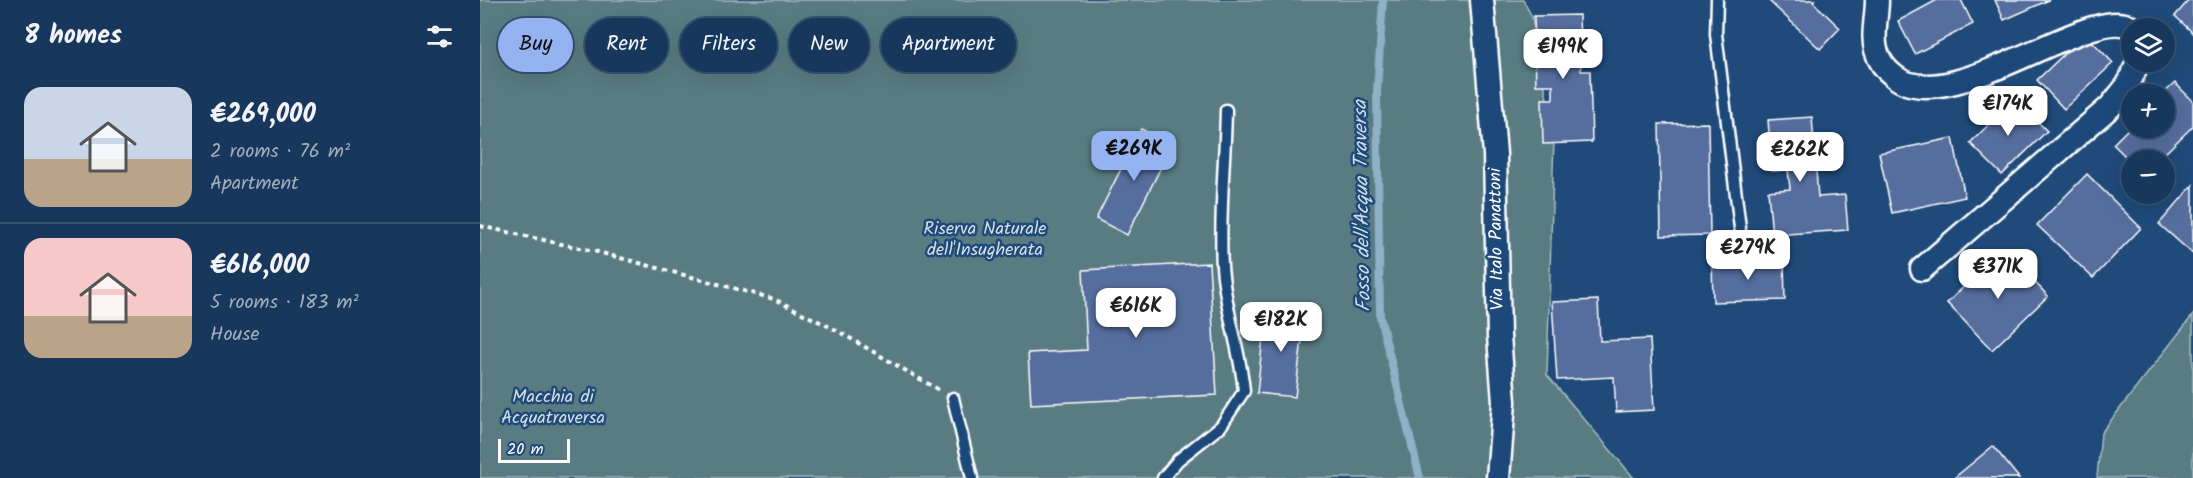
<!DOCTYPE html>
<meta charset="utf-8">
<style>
body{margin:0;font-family:Kalam,sans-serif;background:#244365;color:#f1f3f6;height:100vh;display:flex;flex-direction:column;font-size:22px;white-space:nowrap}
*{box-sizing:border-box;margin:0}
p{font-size:20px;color:#9eacbb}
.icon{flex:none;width:33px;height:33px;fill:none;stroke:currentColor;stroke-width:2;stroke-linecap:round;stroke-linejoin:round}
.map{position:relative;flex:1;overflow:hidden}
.side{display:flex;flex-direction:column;background:#17385c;width:480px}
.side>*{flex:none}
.hud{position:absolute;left:18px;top:18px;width:570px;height:54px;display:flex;gap:12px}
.controls{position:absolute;left:1641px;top:18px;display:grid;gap:12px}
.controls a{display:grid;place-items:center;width:54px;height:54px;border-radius:50%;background:#17385c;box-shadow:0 6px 24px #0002,0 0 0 2px #365272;font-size:30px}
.scale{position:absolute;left:18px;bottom:15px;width:72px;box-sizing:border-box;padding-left:6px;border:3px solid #fff;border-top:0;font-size:16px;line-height:21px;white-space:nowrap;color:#fff;-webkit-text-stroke:4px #1f4a7a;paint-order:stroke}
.price{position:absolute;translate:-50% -51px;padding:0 14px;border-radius:12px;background:#fff;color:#222;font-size:20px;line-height:39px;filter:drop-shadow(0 2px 3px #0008)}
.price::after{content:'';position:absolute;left:50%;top:36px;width:18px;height:14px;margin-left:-9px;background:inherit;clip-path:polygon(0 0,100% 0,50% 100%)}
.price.on{background:#95b2f1;color:#111}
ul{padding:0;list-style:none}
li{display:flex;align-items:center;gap:18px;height:150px;padding:0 24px}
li+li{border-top:2px solid #365272}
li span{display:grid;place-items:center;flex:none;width:168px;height:120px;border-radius:18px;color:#555}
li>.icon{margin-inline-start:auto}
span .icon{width:72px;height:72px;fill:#fffc;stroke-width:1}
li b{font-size:26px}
h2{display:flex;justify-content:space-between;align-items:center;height:72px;padding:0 24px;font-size:26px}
.pill{padding:0 21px;border-radius:27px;background:#17385c;box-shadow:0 6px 24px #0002,0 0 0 2px #365272;font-size:21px;line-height:54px}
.pill.on{background:#95b2f1;color:#111}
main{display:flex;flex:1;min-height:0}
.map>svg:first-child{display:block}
</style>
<main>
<section class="side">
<h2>8 homes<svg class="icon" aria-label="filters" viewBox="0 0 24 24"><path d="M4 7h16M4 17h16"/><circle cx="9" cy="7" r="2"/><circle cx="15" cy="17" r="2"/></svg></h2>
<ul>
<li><span style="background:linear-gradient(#c9d6e8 60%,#b9a48a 0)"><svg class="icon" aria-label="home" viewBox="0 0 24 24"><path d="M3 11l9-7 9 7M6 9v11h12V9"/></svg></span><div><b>€269,000</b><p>2 rooms · 76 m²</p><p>Apartment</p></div></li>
<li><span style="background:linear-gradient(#f6c9c9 65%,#b9a48a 0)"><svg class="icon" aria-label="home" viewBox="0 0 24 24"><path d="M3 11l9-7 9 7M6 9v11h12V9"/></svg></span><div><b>€616,000</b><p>5 rooms · 183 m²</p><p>House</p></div></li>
</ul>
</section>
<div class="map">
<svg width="1713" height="478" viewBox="0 0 1713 478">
<rect width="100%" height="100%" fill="#1f4a7a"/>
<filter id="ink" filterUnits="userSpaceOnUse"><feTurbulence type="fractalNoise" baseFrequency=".0167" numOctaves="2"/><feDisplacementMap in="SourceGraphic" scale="12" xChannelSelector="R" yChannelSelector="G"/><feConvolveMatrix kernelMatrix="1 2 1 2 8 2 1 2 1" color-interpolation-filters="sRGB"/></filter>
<g filter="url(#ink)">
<g fill="#587c82" stroke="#acbec0" stroke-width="1.5">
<path d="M0 0H1043L1052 17 1074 137 1067 375 1154 478H0Z"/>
<path d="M1713 315V478H1617L1621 433Z"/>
</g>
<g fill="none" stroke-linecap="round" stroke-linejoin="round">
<path stroke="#8fb1c5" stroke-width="8" d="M903 0 897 91 900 317 940 478"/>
</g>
<g fill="#576e9e" stroke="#fff" stroke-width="1.5">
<path d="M1288 0H1335L1333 2 1360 28 1340 49Z"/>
<path d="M1457 0H1481L1493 24 1435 54 1418 21Z"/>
<path d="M1515 0H1569L1524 20Z"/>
<path d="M1709 0H1713V33L1695 16Z"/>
<path d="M1099 15 1101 71H1110L1112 142 1063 144 1062 99H1073V85H1056L1054 16Z"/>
<path d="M1605 34 1633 63 1584 109 1557 80Z"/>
<path d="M1695 83 1713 101V126L1678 160 1652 163 1633 144 1652 125V128H1684L1683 94Z"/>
<path d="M1535 99 1567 131 1522 175 1490 143Z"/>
<path d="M1332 117 1338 197 1365 195 1368 230 1292 235 1288 191 1310 189 1308 170 1292 171 1288 120Z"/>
<path d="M1228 123 1230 235 1181 236 1179 124Z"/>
<path d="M661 129 692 145 647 235 616 219Z"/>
<path d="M1473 138 1485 197 1412 213 1399 153Z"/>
<path d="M1607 174 1661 228 1613 278 1557 225Z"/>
<path d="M1713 185V254L1679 224Z"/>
<path d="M1523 249 1568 296 1512 350 1467 303Z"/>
<path d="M1232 260H1304L1305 300 1233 302Z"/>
<path d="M729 263 737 395 551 404 548 353 607 350 603 270Z"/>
<path d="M1118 300 1120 341 1170 339 1174 410 1136 412 1134 377 1077 380 1072 302Z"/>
<path d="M786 309 825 314 815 397 777 393Z"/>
<path d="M1513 446 1539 478H1474Z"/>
</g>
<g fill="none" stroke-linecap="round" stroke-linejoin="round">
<g stroke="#fff" stroke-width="15">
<g id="lane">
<path d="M1237 0 1236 34 1260 228"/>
<path d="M473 398 492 478"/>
<path d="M683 478 698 460 741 426 764 391C760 349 745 309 742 266 739 215 745 162 746 110"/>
</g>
</g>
<g stroke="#fff" stroke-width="27">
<g id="street">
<path d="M1002 0 1015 154 1019 336 1024 402 1018 478"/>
<path d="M1397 0C1397 16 1392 35 1396 50 1399 61 1406 70 1414 76 1468 121 1614 0 1652 28"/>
<path d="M1442 269 1630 107 1648 85 1658 62"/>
</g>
</g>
<path stroke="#fff" stroke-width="4" stroke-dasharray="4.5 4.5" stroke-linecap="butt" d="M0 226 118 252 294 299 356 330 459 390"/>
<use href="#lane" stroke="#1f4a7a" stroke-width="10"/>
<use href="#street" stroke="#1f4a7a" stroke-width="22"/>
</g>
</g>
<g text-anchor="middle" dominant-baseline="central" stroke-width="5" stroke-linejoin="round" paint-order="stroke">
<g font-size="18" fill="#d5dee0" stroke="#1f4a7a">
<text x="505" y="229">Riserva Naturale<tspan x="505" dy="21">dell'Insugherata</tspan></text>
<text x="73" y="397">Macchia di<tspan x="73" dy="21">Acquatraversa</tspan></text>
</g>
<g font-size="18" fill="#fff" stroke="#1f4a7a">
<text transform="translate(1017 239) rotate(-91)">Via Italo Panattoni</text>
</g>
<g font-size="20" font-style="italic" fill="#d0dee7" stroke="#1f4a7a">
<text transform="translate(883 206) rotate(-91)">Fosso dell'Acqua Traversa</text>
</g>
</g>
</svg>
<div class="controls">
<a><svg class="icon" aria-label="layers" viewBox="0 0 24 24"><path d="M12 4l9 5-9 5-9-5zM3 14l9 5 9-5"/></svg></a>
<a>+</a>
<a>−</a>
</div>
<div class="scale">20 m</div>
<b class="price" style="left:1083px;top:80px">€199K</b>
<b class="price" style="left:1528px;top:137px">€174K</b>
<b class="price on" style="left:654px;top:182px">€269K</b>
<b class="price" style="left:1320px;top:183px">€262K</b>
<b class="price" style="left:1268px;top:281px">€279K</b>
<b class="price" style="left:1518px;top:300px">€371K</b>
<b class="price" style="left:656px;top:339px">€616K</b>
<b class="price" style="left:801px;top:353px">€182K</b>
<div class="hud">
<a class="pill on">Buy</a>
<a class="pill">Rent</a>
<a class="pill">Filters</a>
<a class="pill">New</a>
<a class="pill">Apartment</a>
</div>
</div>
</main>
